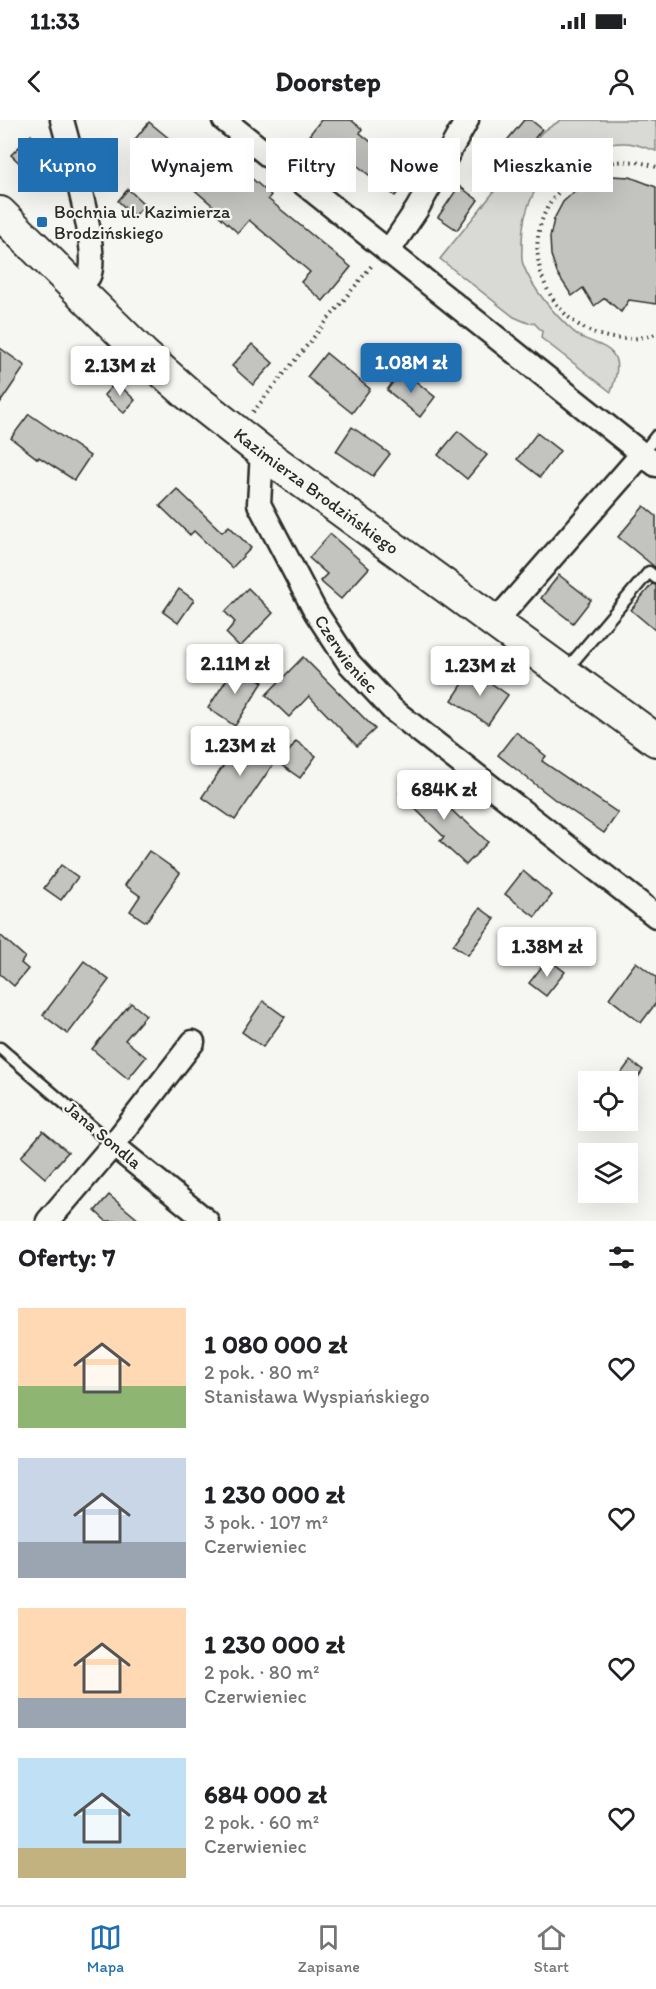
<!DOCTYPE html>
<html lang="pl">
<meta charset="utf-8">
<style>
body{margin:0;font-family:Itim,sans-serif;background:#f6f6f6;color:#202124;height:100vh;display:flex;flex-direction:column;font-size:22px;white-space:nowrap}
*{box-sizing:border-box;margin:0}
p{font-size:20px;color:#757577}
.icon{flex:none;width:33px;height:33px;fill:none;stroke:currentColor;stroke-width:2;stroke-linecap:round;stroke-linejoin:round}
.map{position:relative;height:1101px;overflow:hidden}
.drawer{display:flex;flex-direction:column;background:#fff;flex:1}
.drawer>*{flex:none}
.banner{position:absolute;left:18px;top:18px;width:621px;height:54px;display:flex;gap:12px}
.tools{position:absolute;left:578px;top:951px;display:grid;gap:12px}
.tools a{display:grid;place-items:center;width:60px;height:60px;border-radius:0px;background:#fff;box-shadow:0 6px 24px #0002;font-size:30px}
.price{position:absolute;translate:-50% -51px;padding:0 14px;border-radius:6px;background:#fff;color:#222;font-size:20px;line-height:39px;filter:drop-shadow(0 2px 3px #0008)}
.price::after{content:'';position:absolute;left:50%;top:36px;width:18px;height:14px;margin-left:-9px;background:inherit;clip-path:polygon(0 0,100% 0,50% 100%)}
.price.selected{background:#1f6fb2;color:#fff}
ul{padding:0;list-style:none}
li{display:flex;align-items:center;gap:18px;height:150px;padding:0 18px}
li span{display:grid;place-items:center;flex:none;width:168px;height:120px;border-radius:0px;color:#555}
li>.icon{margin-inline-start:auto}
span .icon{width:72px;height:72px;fill:#fffc;stroke-width:1}
li b{font-size:26px}
h2{display:flex;justify-content:space-between;align-items:center;height:72px;padding:0 18px;font-size:26px}
.pill{padding:0 21px;border-radius:0px;background:#fff;box-shadow:0 6px 24px #0002;font-size:21px;line-height:54px}
.pill.selected{background:#1f6fb2;color:#fff}
.status{display:flex;justify-content:space-between;align-items:center;height:42px;padding:0 30px;background:#fff;direction:ltr}
.status svg{height:16px;fill:currentColor}
header{display:flex;justify-content:space-between;align-items:center;height:78px;padding:0 18px;background:#fff;font-size:27px;font-weight:700}
.tabs{display:flex;justify-content:space-around;align-items:center;height:84px;border-top:2px solid #e0e0e0;background:#fff;font-size:16px;color:#757577}
.tabs a{display:grid;justify-items:center;gap:3px}
.tabs .selected{color:#1f6fb2}
.map>svg:first-child{display:block}
</style>
<div class="status"><b>11:33</b><svg viewBox="0 0 49 12"><path d="M0 12V9h3v3zM5 12V6h3v6zM10 12V3h3v9zM15 12V0h3v12zM26 1h20v11H26zM47 4h2v5h-2z"/></svg></div>
<header><svg class="icon" aria-label="back" viewBox="0 0 24 24"><path d="M15 5l-7 7 7 7"/></svg>Doorstep<svg class="icon" aria-label="person" viewBox="0 0 24 24"><circle cx="12" cy="8" r="4"/><path d="M4 21q1-7 8-7t8 7"/></svg></header>
<div class="map">
<svg width="656" height="1101" viewBox="0 0 656 1101">
<rect width="100%" height="100%" fill="#f6f6f2"/>
<filter id="ink" filterUnits="userSpaceOnUse"><feTurbulence type="fractalNoise" baseFrequency=".0167" numOctaves="2"/><feDisplacementMap in="SourceGraphic" scale="12" xChannelSelector="R" yChannelSelector="G"/><feConvolveMatrix kernelMatrix="1 2 1 2 8 2 1 2 1" color-interpolation-filters="sRGB"/></filter>
<g filter="url(#ink)">
<path fill="#d9d9d5" stroke="#828280" stroke-width="1.5" d="M561 0H656V31C646 28 635 23 625 23 607 22 588 28 572 35 538 52 521 89 522 126 522 132 521 139 523 144 531 168 557 197 575 213 585 222 602 222 612 233 621 243 615 261 611 272L541 218 542 211 534 203H528L514 197 440 139 542 12Z"/>
<g fill="#c3c3c0" stroke="#2b2b2b" stroke-width="1.5">
<path d="M321 0H351L362 9 360 13 412 55 395 76 343 34 341 37 310 14Z"/>
<path d="M524 0H531L542 9 520 37 504 24Z"/>
<path d="M149 2 193 38 205 24 246 59 249 56 271 75 268 79 351 147 323 181 301 162 310 152 249 100 238 113 217 94 219 91 156 37 153 41 132 23Z"/>
<path d="M31 15 51 36 32 55 11 35Z"/>
<path d="M611 56 630 57 656 67V184L629 180 621 192 605 178 594 186 583 168 572 176 557 153 551 135 550 117 554 99 563 82 577 69 593 60Z"/>
<path d="M459 66 478 80 457 110 438 97Z"/>
<path d="M128 69 145 85 134 96 118 81Z"/>
<path d="M252 224 273 243 253 265 232 246Z"/>
<path d="M0 228 25 246 0 283Z"/>
<path d="M326 233 370 269 352 293 307 257Z"/>
<path d="M402 250 435 277 420 297 387 270Z"/>
<path d="M116 262 135 280 124 293 104 275Z"/>
<path d="M29 294 90 336 74 360 39 337 38 339 11 318Z"/>
<path d="M352 307 390 334 373 356 336 331Z"/>
<path d="M458 311 487 335 467 359 438 335Z"/>
<path d="M537 313 560 331 540 357 517 339Z"/>
<path d="M177 369 222 412 229 406 251 428 232 448 194 411 190 415 160 386Z"/>
<path d="M644 386 656 396V448L618 417Z"/>
<path d="M330 414 369 448 341 479 320 461 327 454 309 438Z"/>
<path d="M559 455 591 480 573 503 541 478Z"/>
<path d="M652 464 656 465V511L631 490Z"/>
<path d="M248 468 273 493 240 527 226 513 235 502 225 492Z"/>
<path d="M179 469 194 480 178 503 163 492Z"/>
<path d="M303 537 375 609 357 626 309 576 289 597 266 575Z"/>
<path d="M236 545 263 562 235 606 208 588Z"/>
<path d="M472 550 508 575 488 604 452 580Z"/>
<path d="M516 612 546 636 542 641 618 693 604 713 554 679 498 635Z"/>
<path d="M245 614 278 637 235 700 202 677Z"/>
<path d="M296 621 316 636 300 658 280 644Z"/>
<path d="M416 656 461 699 462 698 488 722 466 745 440 721 444 717 399 673Z"/>
<path d="M149 731 180 753 146 802 130 791 140 776 125 765Z"/>
<path d="M61 745 78 757 61 780 44 768Z"/>
<path d="M523 751 552 775 535 797 505 774Z"/>
<path d="M480 788 495 799 468 835 453 825Z"/>
<path d="M0 815 25 837 21 843 28 849 14 866 0 854Z"/>
<path d="M548 839 565 852 546 876 529 863Z"/>
<path d="M84 841 109 860 68 914 43 895Z"/>
<path d="M636 842 656 857V883L641 903 609 878Z"/>
<path d="M263 881 285 897 263 927 242 912Z"/>
<path d="M131 883 146 895 125 920 146 937 128 959 92 929Z"/>
<path d="M630 941 643 950 635 962H615Z"/>
<path d="M43 1011 68 1032 45 1058 21 1037Z"/>
<path d="M109 1075 140 1101H106L95 1091Z"/>
</g>
<g fill="none" stroke-linecap="round" stroke-linejoin="round">
<g stroke="#2b2b2b" stroke-width="15">
<g id="service">
<path d="M642 334 656 316"/>
<path d="M566 550 649 452 656 458"/>
<path d="M0 928 113 1025"/>
</g>
</g>
<g stroke="#2b2b2b" stroke-width="27">
<g id="minor">
<path d="M62 0C69 28 101 133 89 156 87 160 80 165 76 169"/>
<path d="M224 0 656 345"/>
<path d="M388 132 417 89 467 0"/>
<path id="s1" d="M262 332 259 384 315 491 349 543 393 590 656 796"/>
<path d="M495 502 642 334"/>
<path d="M113 1025 207 1101"/>
<path d="M48 1101 113 1025 193 922"/>
</g>
</g>
<g stroke="#2b2b2b" stroke-width="36">
<g id="secondary">
<path id="s2" d="M0 93 144 235 187 273 262 332 656 620"/>
</g>
</g>
<g stroke="#2b2b2b" stroke-width="4" stroke-dasharray="1.5 4.5" stroke-linecap="butt">
<path d="M656 47C633 38 606 40 585 52 489 103 551 247 656 214"/>
<path d="M253 292 373 144"/>
</g>
<use href="#service" stroke="#f6f6f2" stroke-width="10"/>
<use href="#minor" stroke="#f6f6f2" stroke-width="22"/>
<use href="#secondary" stroke="#f6f6f2" stroke-width="32"/>
</g>
</g>
<rect fill="#1f6fb2" stroke="#f6f6f2" stroke-width="2" x="36" y="96" width="12" height="12" rx="3"/>
<g text-anchor="middle" dominant-baseline="central" stroke-width="4.5" stroke-linejoin="round" paint-order="stroke">
<g font-size="18" fill="#2b2b2b" stroke="#f6f6f2" text-anchor="start">
<text x="54" y="92">Bochnia ul. Kazimierza<tspan x="54" dy="21">Brodzińskiego</tspan></text>
</g>
<g font-size="18" fill="#2b2b2b" stroke="#f6f6f2">
<text stroke="none"><textPath href="#s2" startOffset="422">Kazimierza Brodzińskiego</textPath></text>
<text stroke="none"><textPath href="#s1" startOffset="226">Czerwieniec</textPath></text>
<text transform="translate(103 1015) rotate(40)">Jana Sondla</text>
</g>
</g>
</svg>
<div class="tools">
<a><svg class="icon" aria-label="locate" viewBox="0 0 24 24"><circle cx="12" cy="12" r="6"/><path d="M12 2v4M12 18v4M2 12h4M18 12h4"/></svg></a>
<a><svg class="icon" aria-label="layers" viewBox="0 0 24 24"><path d="M12 4l9 5-9 5-9-5zM3 14l9 5 9-5"/></svg></a>
</div>
<b class="price selected" style="left:411px;top:274px">1.08M zł</b>
<b class="price" style="left:120px;top:277px">2.13M zł</b>
<b class="price" style="left:235px;top:575px">2.11M zł</b>
<b class="price" style="left:480px;top:577px">1.23M zł</b>
<b class="price" style="left:240px;top:657px">1.23M zł</b>
<b class="price" style="left:444px;top:701px">684K zł</b>
<b class="price" style="left:547px;top:858px">1.38M zł</b>
<div class="banner">
<a class="pill selected">Kupno</a>
<a class="pill">Wynajem</a>
<a class="pill">Filtry</a>
<a class="pill">Nowe</a>
<a class="pill">Mieszkanie</a>
</div>
</div>
<section class="drawer">
<h2>Oferty: 7<svg class="icon" aria-label="filters" viewBox="0 0 24 24"><path d="M4 7h16M4 17h16"/><circle cx="9" cy="7" r="2"/><circle cx="15" cy="17" r="2"/></svg></h2>
<ul>
<li><span style="background:linear-gradient(#ffd9b3 65%,#8fb573 0)"><svg class="icon" aria-label="home" viewBox="0 0 24 24"><path d="M3 11l9-7 9 7M6 9v11h12V9"/></svg></span><div><b>1 080 000 zł</b><p>2 pok. · 80 m²</p><p>Stanisława Wyspiańskiego</p></div><svg class="icon" aria-label="heart" viewBox="0 0 24 24"><path d="M12 20l-8-8c-3-5 5-10 8-4 3-6 11-1 8 4z"/></svg></li>
<li><span style="background:linear-gradient(#c9d6e8 70%,#9aa5b1 0)"><svg class="icon" aria-label="home" viewBox="0 0 24 24"><path d="M3 11l9-7 9 7M6 9v11h12V9"/></svg></span><div><b>1 230 000 zł</b><p>3 pok. · 107 m²</p><p>Czerwieniec</p></div><svg class="icon" aria-label="heart" viewBox="0 0 24 24"><path d="M12 20l-8-8c-3-5 5-10 8-4 3-6 11-1 8 4z"/></svg></li>
<li><span style="background:linear-gradient(#ffd9b3 75%,#9aa5b1 0)"><svg class="icon" aria-label="home" viewBox="0 0 24 24"><path d="M3 11l9-7 9 7M6 9v11h12V9"/></svg></span><div><b>1 230 000 zł</b><p>2 pok. · 80 m²</p><p>Czerwieniec</p></div><svg class="icon" aria-label="heart" viewBox="0 0 24 24"><path d="M12 20l-8-8c-3-5 5-10 8-4 3-6 11-1 8 4z"/></svg></li>
<li><span style="background:linear-gradient(#bfe0f5 75%,#c2b280 0)"><svg class="icon" aria-label="home" viewBox="0 0 24 24"><path d="M3 11l9-7 9 7M6 9v11h12V9"/></svg></span><div><b>684 000 zł</b><p>2 pok. · 60 m²</p><p>Czerwieniec</p></div><svg class="icon" aria-label="heart" viewBox="0 0 24 24"><path d="M12 20l-8-8c-3-5 5-10 8-4 3-6 11-1 8 4z"/></svg></li>
</ul>
</section>
<nav class="tabs">
<a class="selected"><svg class="icon" aria-label="map" viewBox="0 0 24 24"><path d="M3 6l6-2 6 2 6-2v14l-6 2-6-2-6 2zM9 4v14M15 6v14"/></svg>Mapa</a>
<a><svg class="icon" aria-label="saved" viewBox="0 0 24 24"><path d="M7 4h10v16l-5-4-5 4z"/></svg>Zapisane</a>
<a><svg class="icon" aria-label="home" viewBox="0 0 24 24"><path d="M3 11l9-7 9 7M6 9v11h12V9"/></svg>Start</a>
</nav>
